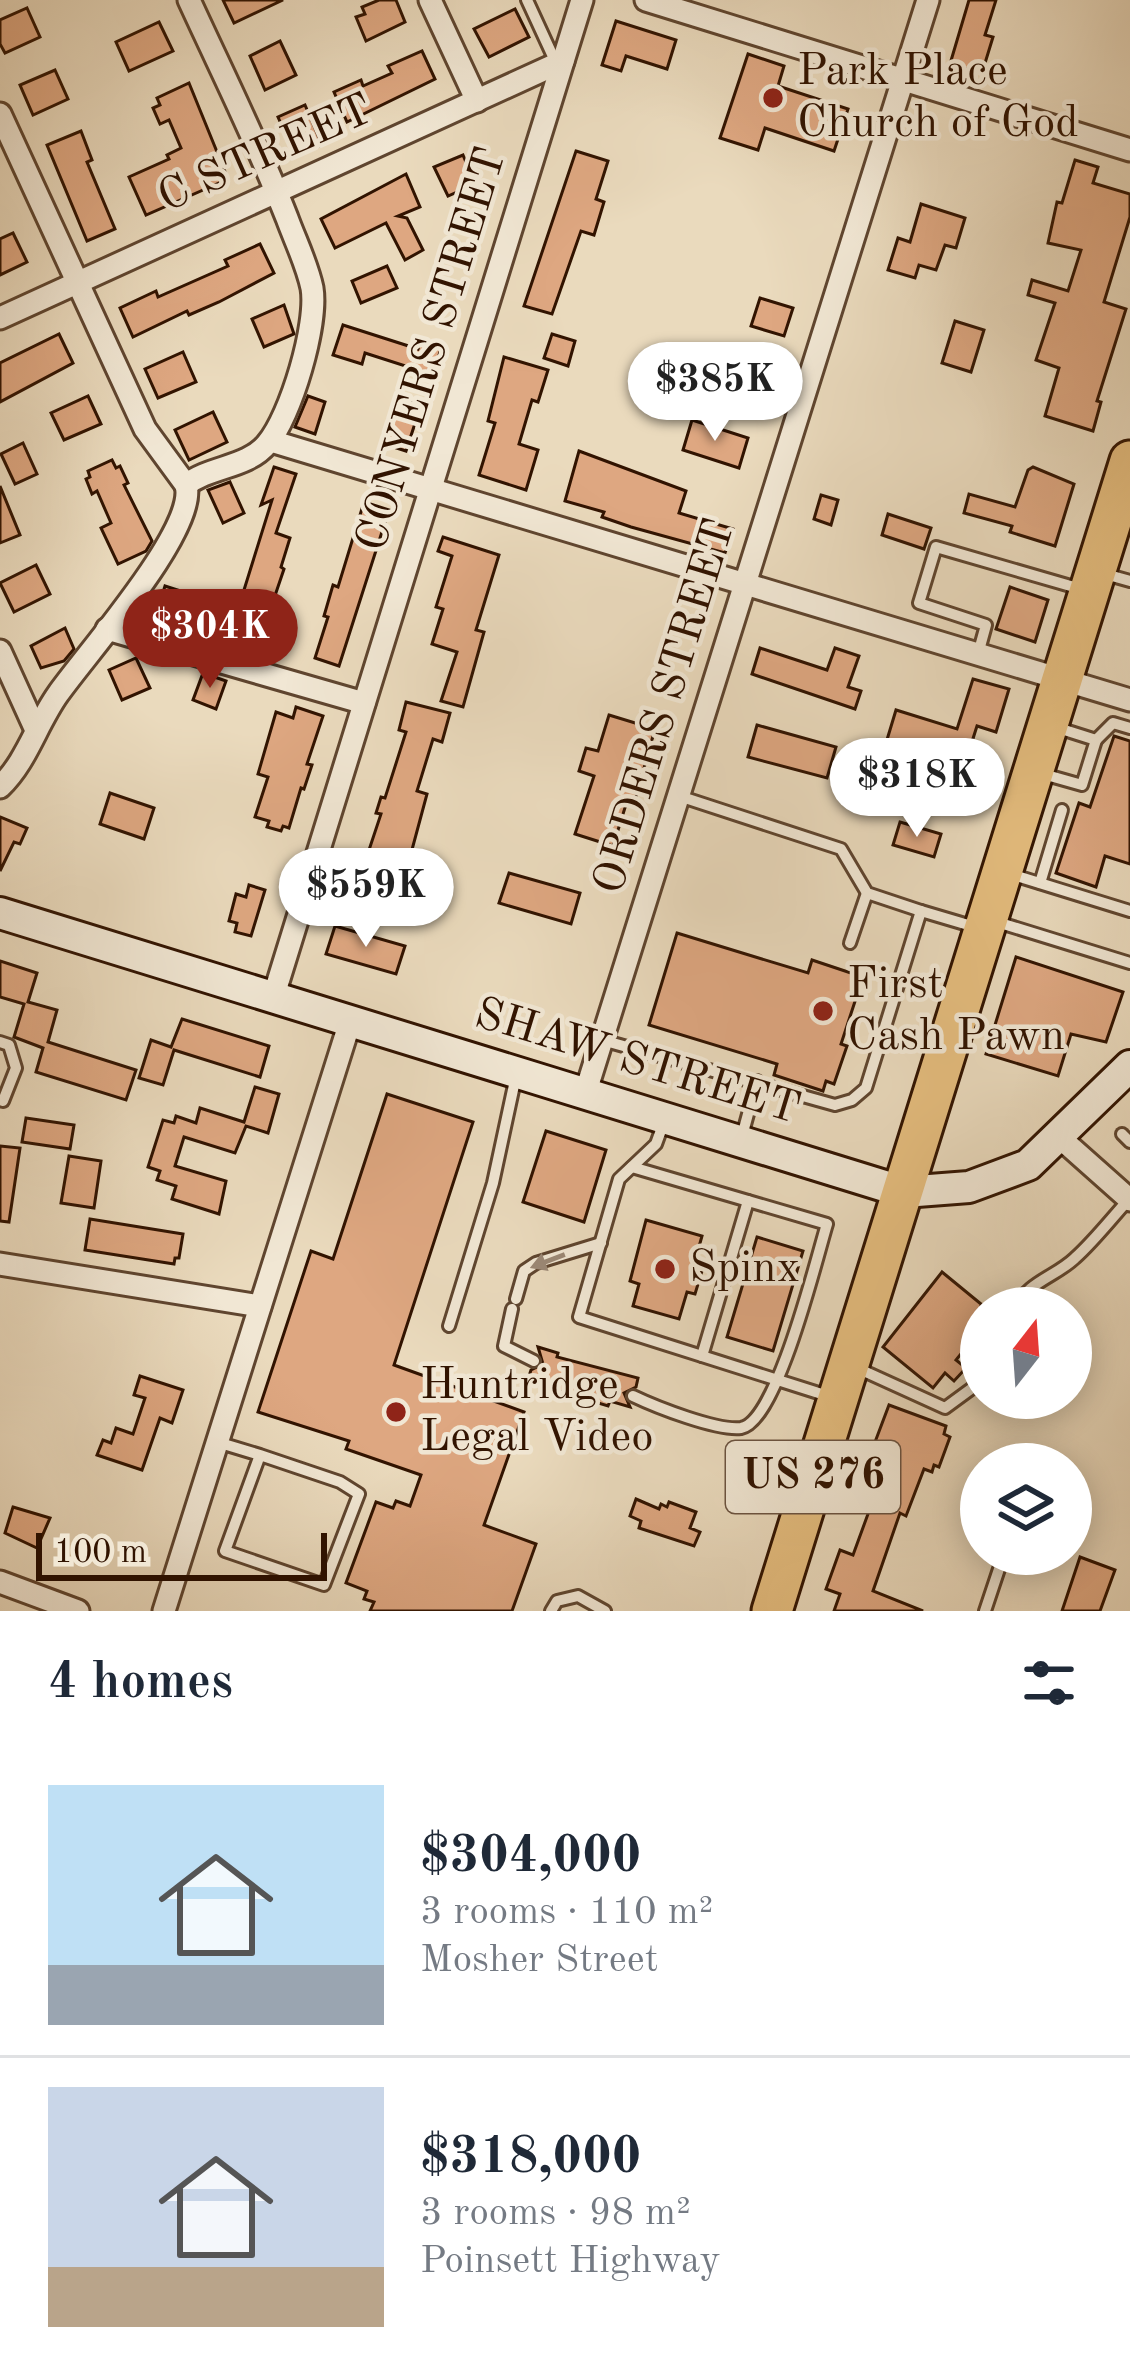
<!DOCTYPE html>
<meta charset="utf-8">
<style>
body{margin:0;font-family:"Old Standard TT",serif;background:#f6f6f7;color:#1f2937;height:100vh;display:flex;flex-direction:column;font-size:45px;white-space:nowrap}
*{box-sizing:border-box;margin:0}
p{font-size:39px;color:#747a83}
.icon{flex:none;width:66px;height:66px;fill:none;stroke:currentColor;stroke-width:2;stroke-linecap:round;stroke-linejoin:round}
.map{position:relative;height:1611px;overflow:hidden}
.side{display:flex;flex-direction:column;background:#fff;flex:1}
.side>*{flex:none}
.needle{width:78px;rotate:17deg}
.buttons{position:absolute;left:960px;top:1287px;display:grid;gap:24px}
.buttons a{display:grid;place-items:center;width:132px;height:132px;border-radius:50%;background:#fff;box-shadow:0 6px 30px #0003;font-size:60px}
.scale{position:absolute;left:36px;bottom:30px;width:291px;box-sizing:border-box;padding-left:12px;border:6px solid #311300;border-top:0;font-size:33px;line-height:42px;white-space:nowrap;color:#311300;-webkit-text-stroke:9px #f1e7d4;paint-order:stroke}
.price{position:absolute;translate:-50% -102px;padding:0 27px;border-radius:42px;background:#fff;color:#222;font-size:39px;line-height:78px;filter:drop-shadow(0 3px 6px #0008)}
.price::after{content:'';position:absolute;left:50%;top:72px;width:36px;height:27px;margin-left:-18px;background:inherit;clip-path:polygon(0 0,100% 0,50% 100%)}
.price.current{background:#8f2418;color:#fff}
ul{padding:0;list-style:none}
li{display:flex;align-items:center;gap:36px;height:300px;padding:0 48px}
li+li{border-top:3px solid #e0e1e3}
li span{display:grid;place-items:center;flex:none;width:336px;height:240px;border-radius:0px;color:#555}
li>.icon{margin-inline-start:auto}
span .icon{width:144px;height:144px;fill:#fffc;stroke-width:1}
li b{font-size:51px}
h2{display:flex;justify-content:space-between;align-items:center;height:144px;padding:0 48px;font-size:51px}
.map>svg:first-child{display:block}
</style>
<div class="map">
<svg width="1130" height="1611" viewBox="0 0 1130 1611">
<rect width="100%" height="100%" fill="#eadabd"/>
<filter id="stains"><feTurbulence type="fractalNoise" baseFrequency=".00167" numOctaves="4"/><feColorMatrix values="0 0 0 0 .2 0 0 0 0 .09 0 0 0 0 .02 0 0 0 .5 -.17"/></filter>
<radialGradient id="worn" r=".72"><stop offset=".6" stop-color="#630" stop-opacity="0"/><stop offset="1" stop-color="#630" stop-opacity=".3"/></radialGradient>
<g fill="#dea781" stroke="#311300" stroke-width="3">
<path d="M223 0H283L234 23Z"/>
<path d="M379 0H396L405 22 366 41 356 17 365 14 362 7Z"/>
<path d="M969 0H996L985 35 993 37 982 73 950 64Z"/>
<path d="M27 8 40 37 5 53 0 44V20Z"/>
<path d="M515 9 529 37 489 57 474 29Z"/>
<path d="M616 21 676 40 667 69 626 56 621 71 602 65Z"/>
<path d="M159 22 173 51 129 71 116 42Z"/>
<path d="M280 41 296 75 265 90 250 56Z"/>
<path d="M422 51 435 79 347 122 334 92 361 80 363 86 392 73 388 66Z"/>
<path d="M748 54 784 66 778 86 848 109 834 151 765 128 758 150 720 138Z"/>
<path d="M55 70 68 99 33 115 20 85Z"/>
<path d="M189 83 228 179 146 215 129 177 169 159 167 155 181 148 169 120 160 124 153 108 160 105 157 98Z"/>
<path d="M305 105 322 145 305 152 300 139 290 144 278 117Z"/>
<path d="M81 131 92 160 87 162 115 229 87 241 47 145Z"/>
<path d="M576 151 608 161 596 199 604 202 594 235 581 231 552 314 524 306Z"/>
<path d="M463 155 475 184 448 196 434 167Z"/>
<path d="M1075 160 1098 167 1093 183 1130 194V217L1104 302 1126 309 1097 401 1101 402 1093 431 1045 416 1059 368 1036 360 1055 303 1028 295 1032 280 1068 291 1081 250 1048 243 1057 202 1062 203Z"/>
<path d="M406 174 420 207 398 216 407 218 423 250 405 260 386 223 335 248 321 219Z"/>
<path d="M921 204 965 218 956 248 945 245 936 270 919 265 915 278 888 270 898 238 910 242Z"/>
<path d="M13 233 27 262 0 275V239Z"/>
<path d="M260 244 274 273 219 302 189 315 187 311 133 337 120 308 156 291 158 297 228 266 225 260Z"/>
<path d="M387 266 397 288 361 303 352 281Z"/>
<path d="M760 298 793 308 784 336 751 326Z"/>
<path d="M284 305 294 334 264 347 252 319Z"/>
<path d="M955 321 984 330 971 372 942 363Z"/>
<path d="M343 325 418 349 421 339 437 344 435 348 441 349 434 370 429 369 427 373 365 353 362 364 333 355Z"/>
<path d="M59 334 73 363 0 402V363Z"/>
<path d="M552 334 575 341 568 366 544 358Z"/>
<path d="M183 352 196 382 158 398 145 369Z"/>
<path d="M504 357 548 370 538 402 532 400 519 444 538 450 526 490 479 475 495 423 488 421Z"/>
<path d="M88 396 101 424 64 440 51 413Z"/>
<path d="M308 396 325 402 315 434 295 427Z"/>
<path d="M396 398 421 405 406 451 381 443Z"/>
<path d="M213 412 227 442 189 460 175 430Z"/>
<path d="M692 420 748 438 739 468 683 450Z"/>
<path d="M23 443 37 474 15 484 1 454Z"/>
<path d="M579 451 686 491 679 513 733 529 725 553 631 527 602 517 604 512 565 501Z"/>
<path d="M112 460 116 468 120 466 128 483 124 485 152 541 146 551 118 564 101 528 111 523 97 491 92 494 86 479 90 477 88 471Z"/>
<path d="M274 467 296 474 276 533 290 538 281 567 284 569 263 631 240 624 245 608 239 606 272 500 261 505Z"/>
<path d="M1033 467 1074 484 1055 546 1010 532 1012 526 964 513 969 494 1015 507 1028 470Z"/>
<path d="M230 482 244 513 223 523 208 490Z"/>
<path d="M0 486 20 535 0 543Z"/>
<path d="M821 495 838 500 831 525 814 519Z"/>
<path d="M364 502 389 510 339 666 315 658 328 617 324 616 333 585 338 587Z"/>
<path d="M888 514 931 528 924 549 882 535Z"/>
<path d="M443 537 499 555 476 630 484 632 463 707 441 701 457 652 432 644 443 609 436 607 452 556 438 551Z"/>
<path d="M36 565 50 594 14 612 0 583Z"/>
<path d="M165 586 190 594 181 623 156 615Z"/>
<path d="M1010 587 1048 600 1035 642 996 629Z"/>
<path d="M65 628 74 649 64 661 41 668 31 646Z"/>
<path d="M760 648 827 670 835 648 859 656 848 687 861 691 855 709 752 674Z"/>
<path d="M136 658 150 688 122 700 109 670Z"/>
<path d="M203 673 226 681 216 709 193 700Z"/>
<path d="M973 679 1009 689 996 732 977 726 964 767 886 743 896 710 957 729Z"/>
<path d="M406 702 450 713 442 742 433 739 417 791 427 794 406 872 366 859 381 814 376 813 381 797 385 798 406 732 399 730Z"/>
<path d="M296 707 323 716 307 764 312 765 304 789 301 788 289 828 283 826 281 831 267 827 269 821 255 817 268 777 258 774 276 712 293 718Z"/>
<path d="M609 715 655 729 635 800 628 798 613 846 575 834 594 776 579 771 586 748 598 751Z"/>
<path d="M757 725 836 747 827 778 748 757Z"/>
<path d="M1114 736 1130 741V864L1105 856 1096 887 1056 873 1079 803 1090 807Z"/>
<path d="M110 793 154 808 144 839 100 824Z"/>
<path d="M0 817 27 828 20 844 14 842 0 871Z"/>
<path d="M900 822 941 834 934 857 893 845Z"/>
<path d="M509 873 580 893 571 924 499 903Z"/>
<path d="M249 885 265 890 251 936 235 932 237 923 229 921 236 894 246 897Z"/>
<path d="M335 926 405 946 396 974 326 954Z"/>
<path d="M677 933 808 973 812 960 863 977 841 1044 847 1046 834 1084 826 1081 823 1091 774 1075 777 1064 649 1025Z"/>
<path d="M1016 957 1123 992 1106 1042 1071 1034 1058 1076 986 1054Z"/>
<path d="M0 961 37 973 28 1002 57 1010 48 1042 136 1070 126 1100 36 1072 43 1048 14 1037 24 1004 0 997Z"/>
<path d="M182 1019 269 1046 260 1077 174 1050 163 1085 139 1078 151 1040 171 1047Z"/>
<path d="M255 1087 279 1094 268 1133 246 1126 235 1153 184 1137 175 1166 226 1181 219 1214 172 1199 176 1186 157 1180 160 1171 148 1167 163 1120 174 1123 176 1116 196 1123 200 1108 244 1122Z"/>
<path d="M387 1094 473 1122 394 1365 524 1412 484 1525 536 1544 512 1611H370L374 1602 364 1599 367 1591 346 1583 376 1502 393 1508 396 1501 410 1506 421 1475 346 1449 349 1441 258 1412 311 1251 333 1259Z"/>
<path d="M26 1118 74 1125 70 1149 22 1142Z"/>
<path d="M546 1131 606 1150 584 1222 523 1202Z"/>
<path d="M0 1146 20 1148 9 1222 0 1221Z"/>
<path d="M69 1156 101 1161 94 1208 61 1203Z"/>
<path d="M90 1219 183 1234 179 1258H175L174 1264 85 1250Z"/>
<path d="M646 1220 702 1236 693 1268 702 1271 695 1294 687 1292 679 1319 633 1306 639 1284 630 1281Z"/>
<path d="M757 1237 803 1251 773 1351 727 1337Z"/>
<path d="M942 1272 981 1304V1329L956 1360 966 1368 954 1381 945 1373 933 1388 883 1347Z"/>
<path d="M538 1347 558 1353 557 1357 638 1378 636 1387 624 1393 630 1407 610 1401 608 1406 538 1385 539 1379 529 1376 531 1370 543 1364Z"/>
<path d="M140 1376 183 1390 172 1423 160 1418 142 1470 97 1455 103 1440 111 1443 116 1428 133 1434 145 1398 134 1395Z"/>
<path d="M889 1405 946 1426 944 1434 950 1437 939 1467 934 1465 932 1472 924 1469 906 1516 900 1513 873 1591 923 1611H834L840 1594 826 1589 840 1550 853 1555 872 1503 866 1500 884 1454 872 1450Z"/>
<path d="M636 1499 659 1509 661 1504 667 1507 669 1502 696 1512 690 1528 700 1532 694 1546 639 1528 641 1521 630 1516Z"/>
<path d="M13 1507 50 1518 37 1548 5 1533Z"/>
<path d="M1080 1557 1115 1570 1100 1611H1062Z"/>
</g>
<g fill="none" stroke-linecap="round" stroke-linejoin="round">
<g stroke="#5f452f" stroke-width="16">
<g id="lane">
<path d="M527 0 556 63"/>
<path d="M1105 574 1130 581"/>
<path d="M978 654 986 625 919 603 936 547 1081 589"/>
<path d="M1096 740 1113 723 1130 728"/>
<path d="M1043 774 1082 785 1096 740 1055 727"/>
<path d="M679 796 841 849 867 893 921 911"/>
<path d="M1007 873 1130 911"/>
<path d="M1040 883 1062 810"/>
<path d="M997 922 1130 963"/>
<path d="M850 943 867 893"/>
<path d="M602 1040 835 1105 852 1100 866 1088 921 911 975 927"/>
<path d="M0 1042 9 1045 16 1068 3 1101 0 1100"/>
<path d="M664 1122 656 1144 619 1179 579 1317 828 1396"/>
<path d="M1122 1134 1130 1142"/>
<path d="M742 1136 757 1081"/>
<path d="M632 1167 827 1224C816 1260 777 1422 741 1428 717 1431 656 1407 633 1396"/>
<path d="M516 1299 524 1271 536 1263 601 1243"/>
<path d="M1015 1308C1029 1281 1055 1277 1075 1258 1094 1241 1111 1219 1129 1199"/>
<path d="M512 1309 504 1346 534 1361"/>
<path d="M449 1326 493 1183 516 1076"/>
<path d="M702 1356 748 1201"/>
<path d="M857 1368 945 1408 975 1386 981 1375"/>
<path d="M217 1442 260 1455 225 1551 324 1585 359 1494 340 1482 260 1455"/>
<path d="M551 1611 557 1601 578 1596 605 1611"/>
<path d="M985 1611 1004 1554"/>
</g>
</g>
<g stroke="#5f452f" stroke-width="27">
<g id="street">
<path d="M430 0 477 101"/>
<path d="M646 0 1130 150"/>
<path d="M0 114 145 429 186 485"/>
<path d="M0 318 563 61"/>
<path d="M271 441 1130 700"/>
<path d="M186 485C210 466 247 468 267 444 291 416 318 324 312 288 307 264 295 240 287 218 258 144 222 72 189 0"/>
<path d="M107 629 364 703"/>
<path d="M0 651 35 728"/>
<path d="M0 787C27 761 36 725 58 694 86 654 198 529 186 485"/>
<path d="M273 998 582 0"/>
<path d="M585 1094 928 0"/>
<path d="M1058 1136 1130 1200"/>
<path d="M0 1264 260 1306"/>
<path d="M0 1582 78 1611"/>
<path d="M164 1611 350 1022"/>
</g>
</g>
<g stroke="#311300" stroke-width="36">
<path id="secondary" d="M0 913 904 1192 969 1187 1028 1165 1130 1066"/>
</g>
<g stroke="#311300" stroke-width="45">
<path id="highway" d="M772 1611 1130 461"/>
</g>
<use href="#lane" stroke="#f1e7d4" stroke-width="10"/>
<use href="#street" stroke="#f1e7d4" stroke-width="21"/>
<use href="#secondary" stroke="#f1e7d4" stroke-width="30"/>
<use href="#highway" stroke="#e5bd7e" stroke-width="39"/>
</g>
<defs><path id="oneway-solid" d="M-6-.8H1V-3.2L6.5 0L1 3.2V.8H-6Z" transform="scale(3)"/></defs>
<use fill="#9b8875" href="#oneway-solid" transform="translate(548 1261) rotate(159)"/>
<g fill="#8f2418" stroke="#f1e7d4" stroke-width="4.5">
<circle cx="773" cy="98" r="12"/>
<circle cx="823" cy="1011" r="12"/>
<circle cx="665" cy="1269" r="12"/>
<circle cx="396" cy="1412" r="12"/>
</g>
<g text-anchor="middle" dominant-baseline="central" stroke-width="9" stroke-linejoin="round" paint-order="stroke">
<rect fill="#f1e7d4" stroke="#6b5340" stroke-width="3" x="726" y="1441" width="174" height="72" rx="9"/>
<g font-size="42" font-weight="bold" fill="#311300">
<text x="813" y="1477">US 276</text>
</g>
<g font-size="45" fill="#311300" stroke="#f1e7d4" text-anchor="start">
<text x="797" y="72">Park Place<tspan x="797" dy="52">Church of God</tspan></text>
<text x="847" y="985">First<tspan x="847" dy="52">Cash Pawn</tspan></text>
<text x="689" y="1269">Spinx</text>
<text x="420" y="1386">Huntridge<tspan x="420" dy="52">Legal Video</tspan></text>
</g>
<g font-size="45" fill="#311300" stroke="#f1e7d4">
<text transform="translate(266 155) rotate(-24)">C STREET</text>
<text transform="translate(433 350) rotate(-73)">CONYERS STREET</text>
<text transform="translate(666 707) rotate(-73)">ORDERS STREET</text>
<text transform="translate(637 1063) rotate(17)">SHAW STREET</text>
</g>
</g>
<rect width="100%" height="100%" filter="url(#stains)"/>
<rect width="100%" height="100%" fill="url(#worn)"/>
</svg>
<div class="buttons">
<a><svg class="needle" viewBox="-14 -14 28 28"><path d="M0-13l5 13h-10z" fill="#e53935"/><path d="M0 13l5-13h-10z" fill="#747a83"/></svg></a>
<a><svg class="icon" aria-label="layers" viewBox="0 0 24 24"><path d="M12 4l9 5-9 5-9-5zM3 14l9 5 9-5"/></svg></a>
</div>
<div class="scale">100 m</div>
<b class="price" style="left:715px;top:444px">$385K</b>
<b class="price current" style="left:210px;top:691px">$304K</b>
<b class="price" style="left:917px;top:840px">$318K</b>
<b class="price" style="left:366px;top:950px">$559K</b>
</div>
<section class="side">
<h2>4 homes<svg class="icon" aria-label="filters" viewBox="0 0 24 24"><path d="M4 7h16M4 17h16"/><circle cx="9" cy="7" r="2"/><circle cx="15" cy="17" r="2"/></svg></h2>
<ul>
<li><span style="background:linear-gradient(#bfe0f5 75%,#9aa5b1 0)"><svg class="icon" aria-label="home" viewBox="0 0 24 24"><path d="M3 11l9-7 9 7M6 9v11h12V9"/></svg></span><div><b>$304,000</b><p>3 rooms · 110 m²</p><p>Mosher Street</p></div></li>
<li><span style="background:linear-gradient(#c9d6e8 75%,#b9a48a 0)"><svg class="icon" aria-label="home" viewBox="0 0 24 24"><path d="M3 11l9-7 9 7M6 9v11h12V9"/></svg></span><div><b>$318,000</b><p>3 rooms · 98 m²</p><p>Poinsett Highway</p></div></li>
</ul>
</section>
